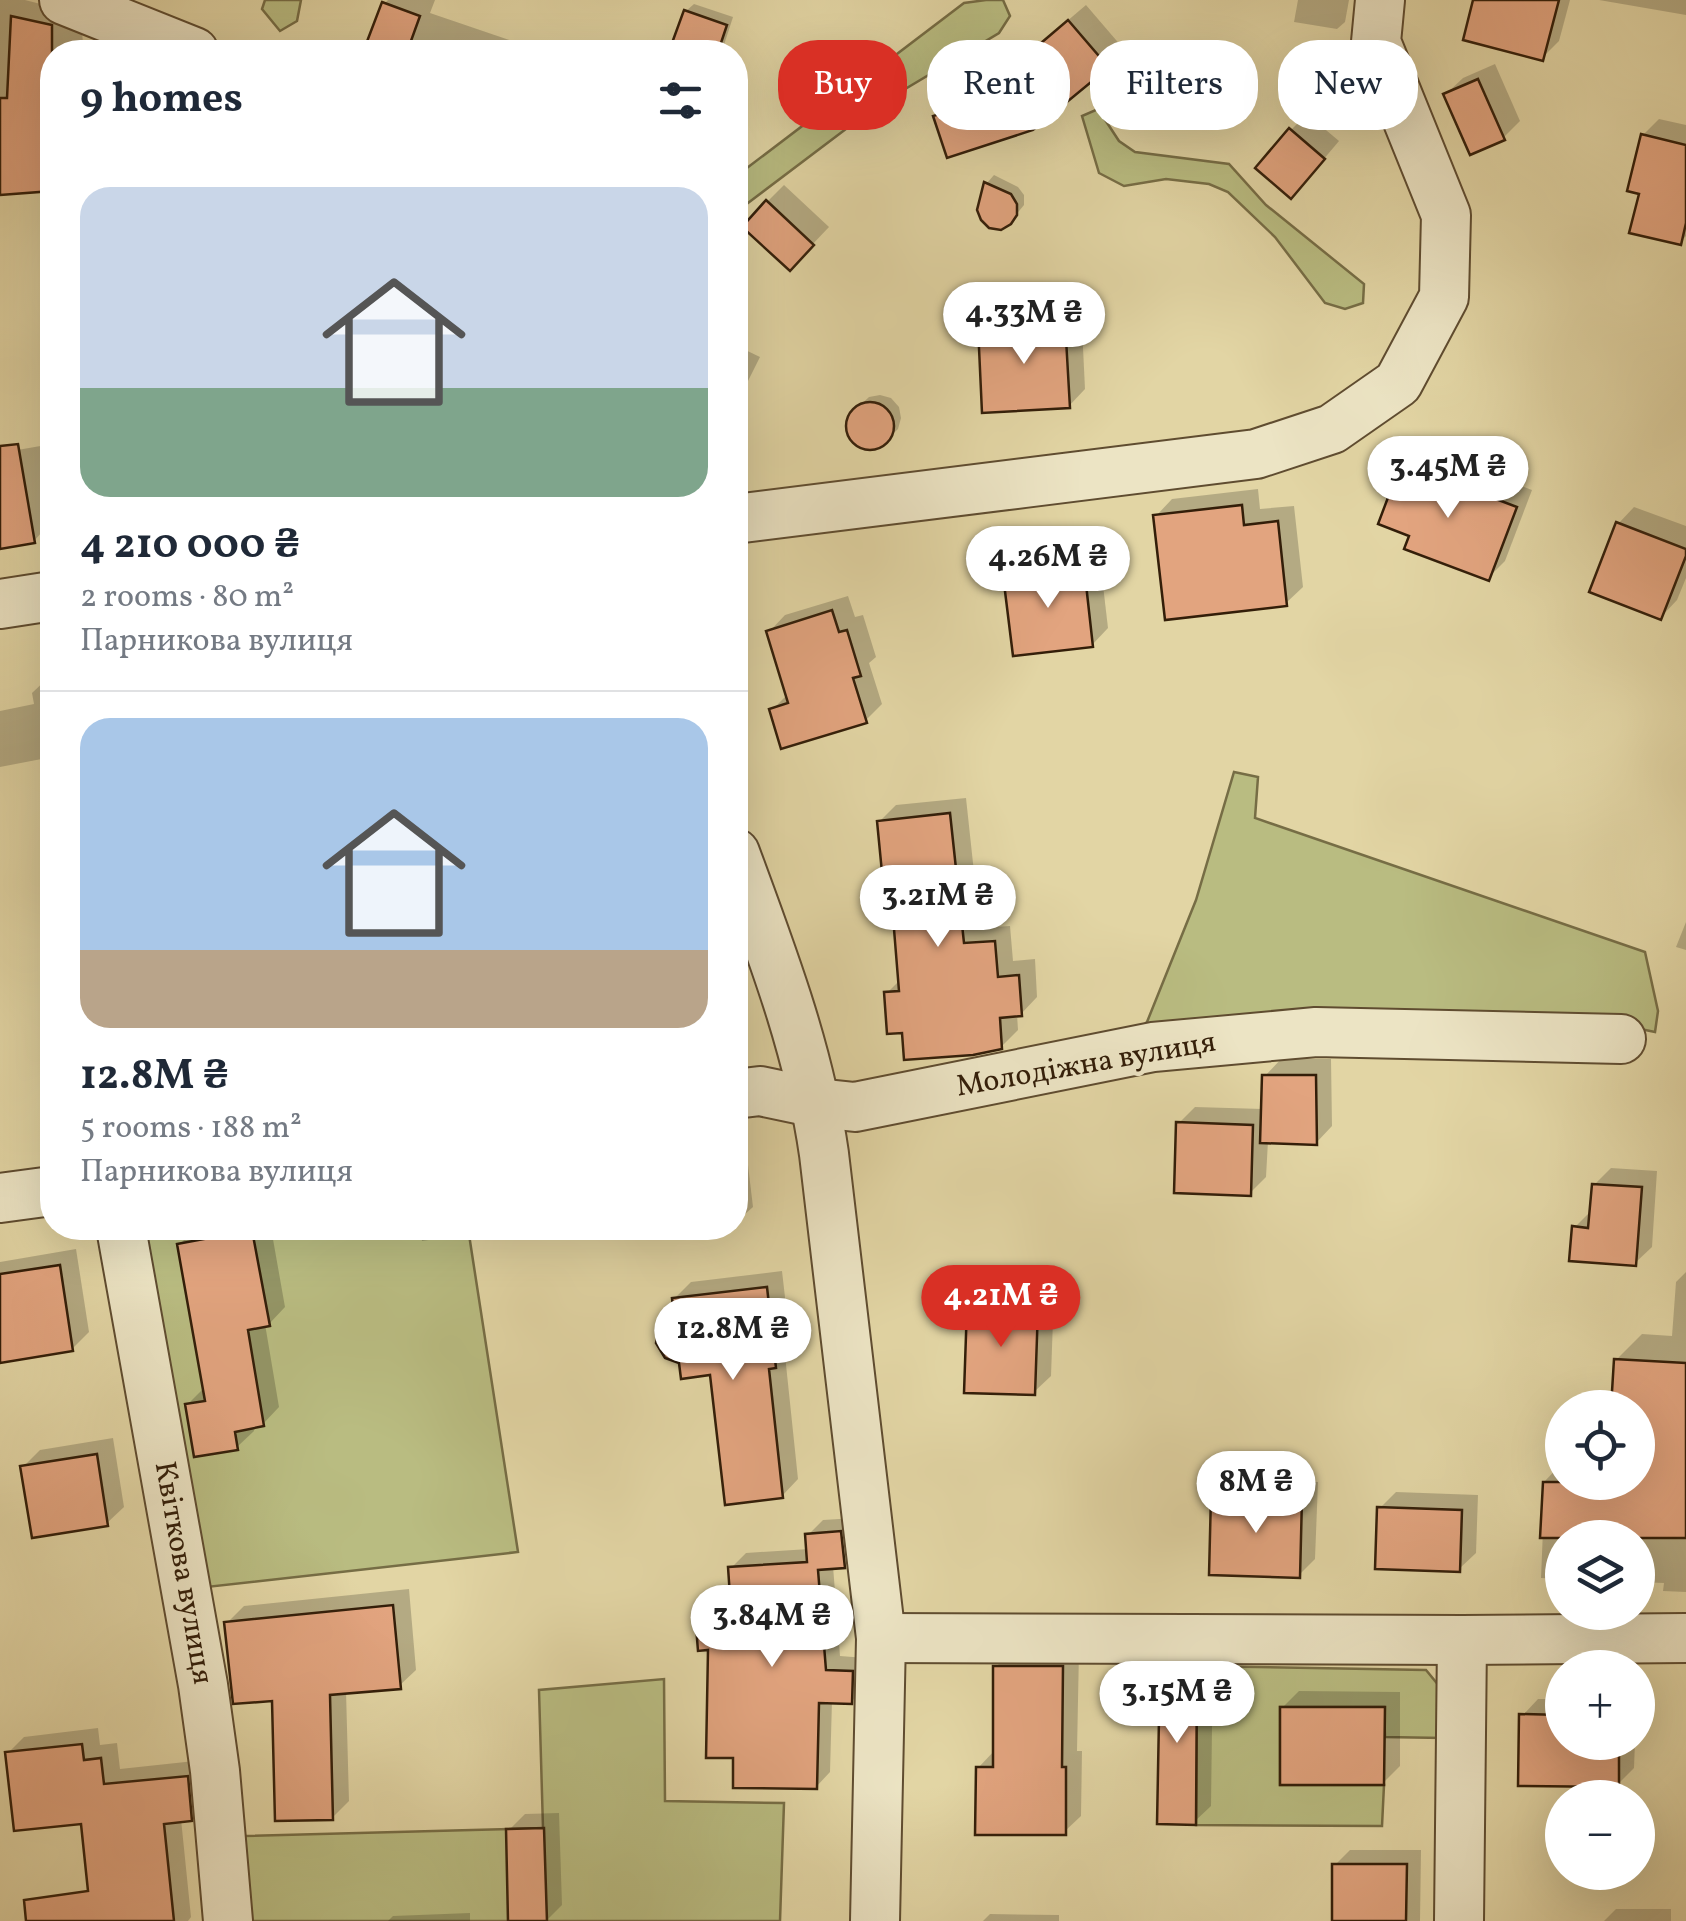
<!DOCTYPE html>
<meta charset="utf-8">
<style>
body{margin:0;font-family:Vollkorn,serif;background:#f2f2f3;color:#1f2937;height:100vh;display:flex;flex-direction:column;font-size:38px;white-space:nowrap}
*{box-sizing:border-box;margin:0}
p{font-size:32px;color:#747a83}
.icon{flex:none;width:55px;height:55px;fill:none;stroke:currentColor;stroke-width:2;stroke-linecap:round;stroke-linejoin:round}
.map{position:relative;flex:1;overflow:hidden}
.sheet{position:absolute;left:40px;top:40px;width:708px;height:1200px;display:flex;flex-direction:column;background:#fff;border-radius:40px;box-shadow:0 10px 40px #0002}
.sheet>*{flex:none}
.hud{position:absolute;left:778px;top:40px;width:758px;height:90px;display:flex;gap:20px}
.fabs{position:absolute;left:1545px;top:1390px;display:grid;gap:20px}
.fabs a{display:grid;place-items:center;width:110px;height:110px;border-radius:50%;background:#fff;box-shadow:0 10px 40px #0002;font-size:50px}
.price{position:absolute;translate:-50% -85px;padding:0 22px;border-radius:35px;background:#fff;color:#222;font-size:32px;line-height:65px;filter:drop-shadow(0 2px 5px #0008)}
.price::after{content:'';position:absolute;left:50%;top:60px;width:30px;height:22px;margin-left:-15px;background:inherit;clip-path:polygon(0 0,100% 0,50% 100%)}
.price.selected{background:#d93025;color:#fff}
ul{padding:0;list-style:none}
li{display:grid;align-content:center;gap:20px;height:530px;padding:0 40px}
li+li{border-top:2px solid #e0e1e3}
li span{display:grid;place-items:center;height:310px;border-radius:30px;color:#555}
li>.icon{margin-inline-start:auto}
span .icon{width:180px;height:180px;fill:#fffc;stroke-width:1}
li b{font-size:42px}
h2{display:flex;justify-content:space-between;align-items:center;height:120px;padding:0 40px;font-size:42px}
.chip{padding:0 35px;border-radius:40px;background:#fff;box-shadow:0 10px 40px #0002;font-size:35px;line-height:90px}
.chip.selected{background:#d93025;color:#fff}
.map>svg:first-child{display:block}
</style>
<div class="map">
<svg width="1686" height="1921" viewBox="0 0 1686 1921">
<rect width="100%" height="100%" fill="#e2d5a4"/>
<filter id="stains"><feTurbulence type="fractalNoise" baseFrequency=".002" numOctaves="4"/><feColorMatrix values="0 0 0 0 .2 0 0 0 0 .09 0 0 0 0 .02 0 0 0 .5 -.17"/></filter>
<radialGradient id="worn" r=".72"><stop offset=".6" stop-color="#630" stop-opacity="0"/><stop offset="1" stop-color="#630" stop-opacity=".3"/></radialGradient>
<g fill="#b9bc81" stroke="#766d45" stroke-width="2.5">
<path d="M265 0H301L297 21 280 31 262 9Z"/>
<path d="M986 0H1003L1010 16 999 33 875 107 740 209 735 220V178L743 171 964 3Z"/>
<path d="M1098 109 1119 141 1135 152 1229 164 1266 205 1364 284 1363 303 1345 309 1325 303 1275 237 1228 192 1209 184 1166 179 1124 186 1099 173 1082 116Z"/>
<path d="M1234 772 1258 777 1255 818 1645 952 1658 1011 1655 1032 1621 1025 1123 1045 1147 1022 1196 900Z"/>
<path d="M143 1228H468L518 1552 207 1587Z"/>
<path d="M1197 1666 1426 1670 1444 1692 1443 1738 1385 1737 1384 1707H1280V1785H1384L1382 1826 1196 1825Z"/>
<path d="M664 1679 665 1801 784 1803 780 1921H245L242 1836 543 1828 539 1690Z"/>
</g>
<g fill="#0003">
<path d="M0 0H25L80 14 84 52H52V188L0 193Z"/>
<path d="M388 0H435L430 13 521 44 536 52H372L367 50 384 4Z"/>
<path d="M1298 0H1349L1345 22 1337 29 1294 22Z"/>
<path d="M1476 0H1570L1559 41 1542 58Z"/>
<path d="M1599 0H1686V15Z"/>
<path d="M694 4 733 17 723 48 719 52H706L675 42 686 11Z"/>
<path d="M1086 5 1122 47 1129 46 1032 128 936 117 953 100 1044 72 1046 39Z"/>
<path d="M1495 64 1520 121 1503 138 1446 94 1463 78Z"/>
<path d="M1307 114 1339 141 1307 179 1291 130Z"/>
<path d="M1659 119 1686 125V236L1680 242 1642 192 1643 135Z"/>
<path d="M994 175 1018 187 1024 195V205L1010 222 980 210 987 183Z"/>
<path d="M784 185 829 227 790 268 767 202Z"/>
<path d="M1081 306 1085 389 1069 406 980 327 997 311Z"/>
<path d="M735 345 760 357 735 407Z"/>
<path d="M880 395 891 398 899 407 901 418 898 429 880 446 868 448 858 445 850 436 847 425 851 414 869 397Z"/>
<path d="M52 444V530L42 532 34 541 0 540V453Z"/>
<path d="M1420 448 1532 490 1505 561 1488 578 1413 534 1403 464Z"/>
<path d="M1258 489 1260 509 1294 506 1303 587 1286 603 1156 516 1172 499Z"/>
<path d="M1634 507 1686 526V578L1677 600 1661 617 1618 524Z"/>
<path d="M1099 551 1108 628 1092 645 1006 576 1023 560Z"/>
<path d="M848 596 855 617 863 615 876 657 869 663 882 704 865 721 772 710 788 694 769 632 785 615Z"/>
<path d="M52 676V757L0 767V711L34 704 32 693 49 677Z"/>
<path d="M966 798 980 928 1010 926 1013 961 1035 959 1037 997 1021 1014H1017L1018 1030 1001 1047 904 1031 887 993 901 979 894 889 879 822 896 805Z"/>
<path d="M1686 922V950L1676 947Z"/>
<path d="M1281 1059H1331L1332 1126 1316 1143 1268 1141 1266 1177 1250 1193 1179 1123 1195 1107 1263 1109 1265 1076Z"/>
<path d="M745 1140 753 1207 735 1223V1141Z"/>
<path d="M1611 1168 1657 1171 1652 1247 1635 1263 1574 1228 1591 1211 1594 1185Z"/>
<path d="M196 1228H271L285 1307 269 1324H265L279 1407 263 1424 253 1426 254 1431 237 1447 187 1405 205 1387 180 1244Z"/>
<path d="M420 1228H474L468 1234 422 1241Z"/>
<path d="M76 1249 89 1332 72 1349 0 1360V1262Z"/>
<path d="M782 1271 791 1349 785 1355 798 1479 782 1496 713 1373 681 1361 662 1328 676 1315 674 1299 691 1282Z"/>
<path d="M1686 1272V1592L1663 1591 1664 1583 1638 1582V1538H1562V1579L1541 1578 1545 1481 1562 1463V1482H1638V1408L1616 1360 1642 1334 1672 1336 1676 1282Z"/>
<path d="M986 1290 1054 1292 1051 1376 1034 1392 969 1307Z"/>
<path d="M113 1438 124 1507 107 1523 23 1467 40 1450Z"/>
<path d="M1230 1479 1318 1482 1315 1559 1299 1575 1214 1496Z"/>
<path d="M1396 1492 1478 1495 1476 1553 1459 1569 1380 1508Z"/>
<path d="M855 1518 859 1551 844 1566H833L840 1656 866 1658V1687L851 1702 832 1701 830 1772 816 1787 736 1756 711 1648 698 1614 713 1599 733 1598 731 1568 746 1553 809 1549 808 1535 823 1520Z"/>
<path d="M409 1589 416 1670 399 1686 346 1691 349 1801 332 1818 275 1698 227 1623 244 1606Z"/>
<path d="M1012 1650 1079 1651 1077 1751H1082L1081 1816 1064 1832 978 1768 995 1750 996 1667Z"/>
<path d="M1179 1651H1213L1211 1806 1194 1822 1162 1668Z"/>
<path d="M1299 1691 1400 1692V1766L1383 1783 1282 1708Z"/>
<path d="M1538 1699H1562V1742H1635L1634 1768 1618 1784 1522 1716Z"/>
<path d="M98 1728 100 1745 117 1743 120 1769 204 1760 207 1802 191 1818 181 1819 191 1917 188 1921H25L36 1910 84 1893 90 1887 83 1821 8 1753 24 1737Z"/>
<path d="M559 1813 562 1905 546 1921H511L509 1830 525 1814Z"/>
<path d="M1350 1850H1421L1420 1921H1335V1865Z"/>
<path d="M1616 1909H1671V1921H1604Z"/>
<path d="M470 1913V1921H388L393 1916Z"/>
<path d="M990 1914 1059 1915V1921H983Z"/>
</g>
<g fill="#e2a47f" stroke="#331e09" stroke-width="2.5">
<path d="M1473 0H1559L1543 61 1463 40Z"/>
<path d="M382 2 420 16 407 52H363Z"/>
<path d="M684 10 727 25 718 52H698L672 43Z"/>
<path d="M11 16 52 25V191L0 195V98H7Z"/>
<path d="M1068 20 1105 63 1119 59 1033 130 947 158 933 116 1048 80 1027 55Z"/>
<path d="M1478 79 1505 140 1470 155 1443 94Z"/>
<path d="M1289 128 1325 159 1291 199 1255 168Z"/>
<path d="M1641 134 1686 145V223L1681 245 1629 233 1639 194 1627 191Z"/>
<path d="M984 182 1011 194 1017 204V215L1011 224 1001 230 989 228 981 220 977 210Z"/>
<path d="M766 200 814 245 790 271 742 227Z"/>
<path d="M1065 321 1070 408 982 413 978 326Z"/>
<circle cx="870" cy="426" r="24"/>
<path d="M18 444 35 543 0 549V446Z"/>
<path d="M1401 463 1517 507 1489 581 1404 549 1409 536 1378 524Z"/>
<path d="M1242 505 1244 525 1278 521 1287 606 1165 620 1153 515Z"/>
<path d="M1616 522 1686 549V556L1661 620 1589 592Z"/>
<path d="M1084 566 1093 647 1013 656 1003 575Z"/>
<path d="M832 610 839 632 847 630 861 676 853 678 867 723 781 749 769 709 788 703 766 631Z"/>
<path d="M950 813 964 943 995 941 998 977 1019 975 1022 1016 1000 1018 1002 1049 973 1055 904 1060 902 1033 887 1034 884 992 899 991 891 892 884 893 877 821Z"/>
<path d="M1262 1075H1316L1317 1145 1260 1143Z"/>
<path d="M1176 1122 1253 1125 1251 1196 1174 1193Z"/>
<path d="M1592 1184 1642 1187 1636 1266 1569 1261 1572 1226 1588 1228Z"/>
<path d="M252 1230 270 1326 248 1330 264 1426 235 1432 238 1450 194 1457 185 1404 205 1401 177 1244Z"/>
<path d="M60 1265 73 1351 0 1363V1274Z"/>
<path d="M767 1287 776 1368 769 1369 783 1498 725 1505 710 1375 681 1379 679 1363 665 1358 656 1343 660 1327 674 1317 672 1298Z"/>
<path d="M967 1306 1038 1308 1035 1395 964 1393Z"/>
<path d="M1614 1359 1686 1363V1538H1540L1543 1482H1638V1408H1611Z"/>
<path d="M97 1454 108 1526 32 1538 20 1466Z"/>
<path d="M1211 1495 1302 1498 1300 1578 1209 1575Z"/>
<path d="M1377 1507 1462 1510 1460 1572 1375 1569Z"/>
<path d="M841 1531 845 1568 818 1570 826 1670 853 1671 852 1704 819 1703 817 1789 733 1788V1758H706L708 1650 698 1651 695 1613 731 1611 728 1567 807 1562 805 1534Z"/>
<path d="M393 1605 401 1689 330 1695 333 1820 275 1821 272 1701 233 1704 224 1622Z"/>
<path d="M993 1666H1063L1062 1767H1066V1835H975L976 1767H993Z"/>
<path d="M1160 1666 1197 1667 1196 1825 1157 1824Z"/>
<path d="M1280 1707H1385L1384 1785H1280Z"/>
<path d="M1519 1714 1562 1715V1742H1619V1787L1518 1786Z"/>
<path d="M82 1744 84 1760 101 1758 104 1784 188 1776 192 1821 164 1824 174 1921H26L24 1900 88 1891 81 1824 14 1831 5 1752Z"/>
<path d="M544 1828 547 1921H508L506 1829Z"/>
<path d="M1332 1864H1407L1406 1921H1332Z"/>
</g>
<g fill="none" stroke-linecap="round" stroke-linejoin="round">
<g stroke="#5f4c30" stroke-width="52">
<g id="street">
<path d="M64 0 194 52"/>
<path d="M735 519 1256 454 1332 429 1398 383 1444 297 1446 215 1376 42 1380 0"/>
<path d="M0 604 52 596"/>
<path d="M735 853C771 951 809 1049 824 1154L881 1638 875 1921"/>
<path d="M735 1094 760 1091 817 1103 855 1107 1153 1047 1316 1032 1621 1039"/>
<path d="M0 1198 52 1191"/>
<path d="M121 1228 203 1685 215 1771 228 1921"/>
<path d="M881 1638 1462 1640 1686 1638"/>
<path d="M1459 1921 1462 1640"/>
</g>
</g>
<use href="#street" stroke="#ece4c4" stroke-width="48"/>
</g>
<g text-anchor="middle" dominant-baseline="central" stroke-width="9" stroke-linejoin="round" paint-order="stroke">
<g font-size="30" fill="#331e09" stroke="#ece4c4">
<text transform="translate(1086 1065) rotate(-10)">Молодіжна вулиця</text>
<text transform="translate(183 1573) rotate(80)">Квіткова вулиця</text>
</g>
</g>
<rect width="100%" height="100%" filter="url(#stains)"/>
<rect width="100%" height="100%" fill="url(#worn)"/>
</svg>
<div class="fabs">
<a><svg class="icon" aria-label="locate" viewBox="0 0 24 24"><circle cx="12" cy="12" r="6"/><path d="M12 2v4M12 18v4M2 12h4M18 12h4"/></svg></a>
<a><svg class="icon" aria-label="layers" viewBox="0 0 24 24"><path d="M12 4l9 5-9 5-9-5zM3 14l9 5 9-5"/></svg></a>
<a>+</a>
<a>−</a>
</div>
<b class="price" style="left:1024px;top:367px">4.33M ₴</b>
<b class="price" style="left:1448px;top:521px">3.45M ₴</b>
<b class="price" style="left:1048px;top:611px">4.26M ₴</b>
<b class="price" style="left:938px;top:950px">3.21M ₴</b>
<b class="price selected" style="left:1001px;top:1350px">4.21M ₴</b>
<b class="price" style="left:733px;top:1383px">12.8M ₴</b>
<b class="price" style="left:1256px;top:1536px">8M ₴</b>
<b class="price" style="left:772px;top:1670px">3.84M ₴</b>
<b class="price" style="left:1177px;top:1746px">3.15M ₴</b>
<div class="hud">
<a class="chip selected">Buy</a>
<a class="chip">Rent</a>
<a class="chip">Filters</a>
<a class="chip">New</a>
</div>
<section class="sheet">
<h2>9 homes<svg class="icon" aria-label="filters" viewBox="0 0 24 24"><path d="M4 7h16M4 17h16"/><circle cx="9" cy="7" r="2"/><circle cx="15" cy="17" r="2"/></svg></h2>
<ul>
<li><span style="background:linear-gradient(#c9d6e8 65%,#7fa58c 0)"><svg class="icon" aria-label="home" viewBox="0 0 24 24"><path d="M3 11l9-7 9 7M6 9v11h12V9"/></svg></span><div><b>4 210 000 ₴</b><p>2 rooms · 80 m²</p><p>Парникова вулиця</p></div></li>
<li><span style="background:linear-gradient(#a9c7e8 75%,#b9a48a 0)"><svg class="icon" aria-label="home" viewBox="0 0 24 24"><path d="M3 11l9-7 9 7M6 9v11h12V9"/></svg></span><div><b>12.8M ₴</b><p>5 rooms · 188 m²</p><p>Парникова вулиця</p></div></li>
</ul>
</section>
</div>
